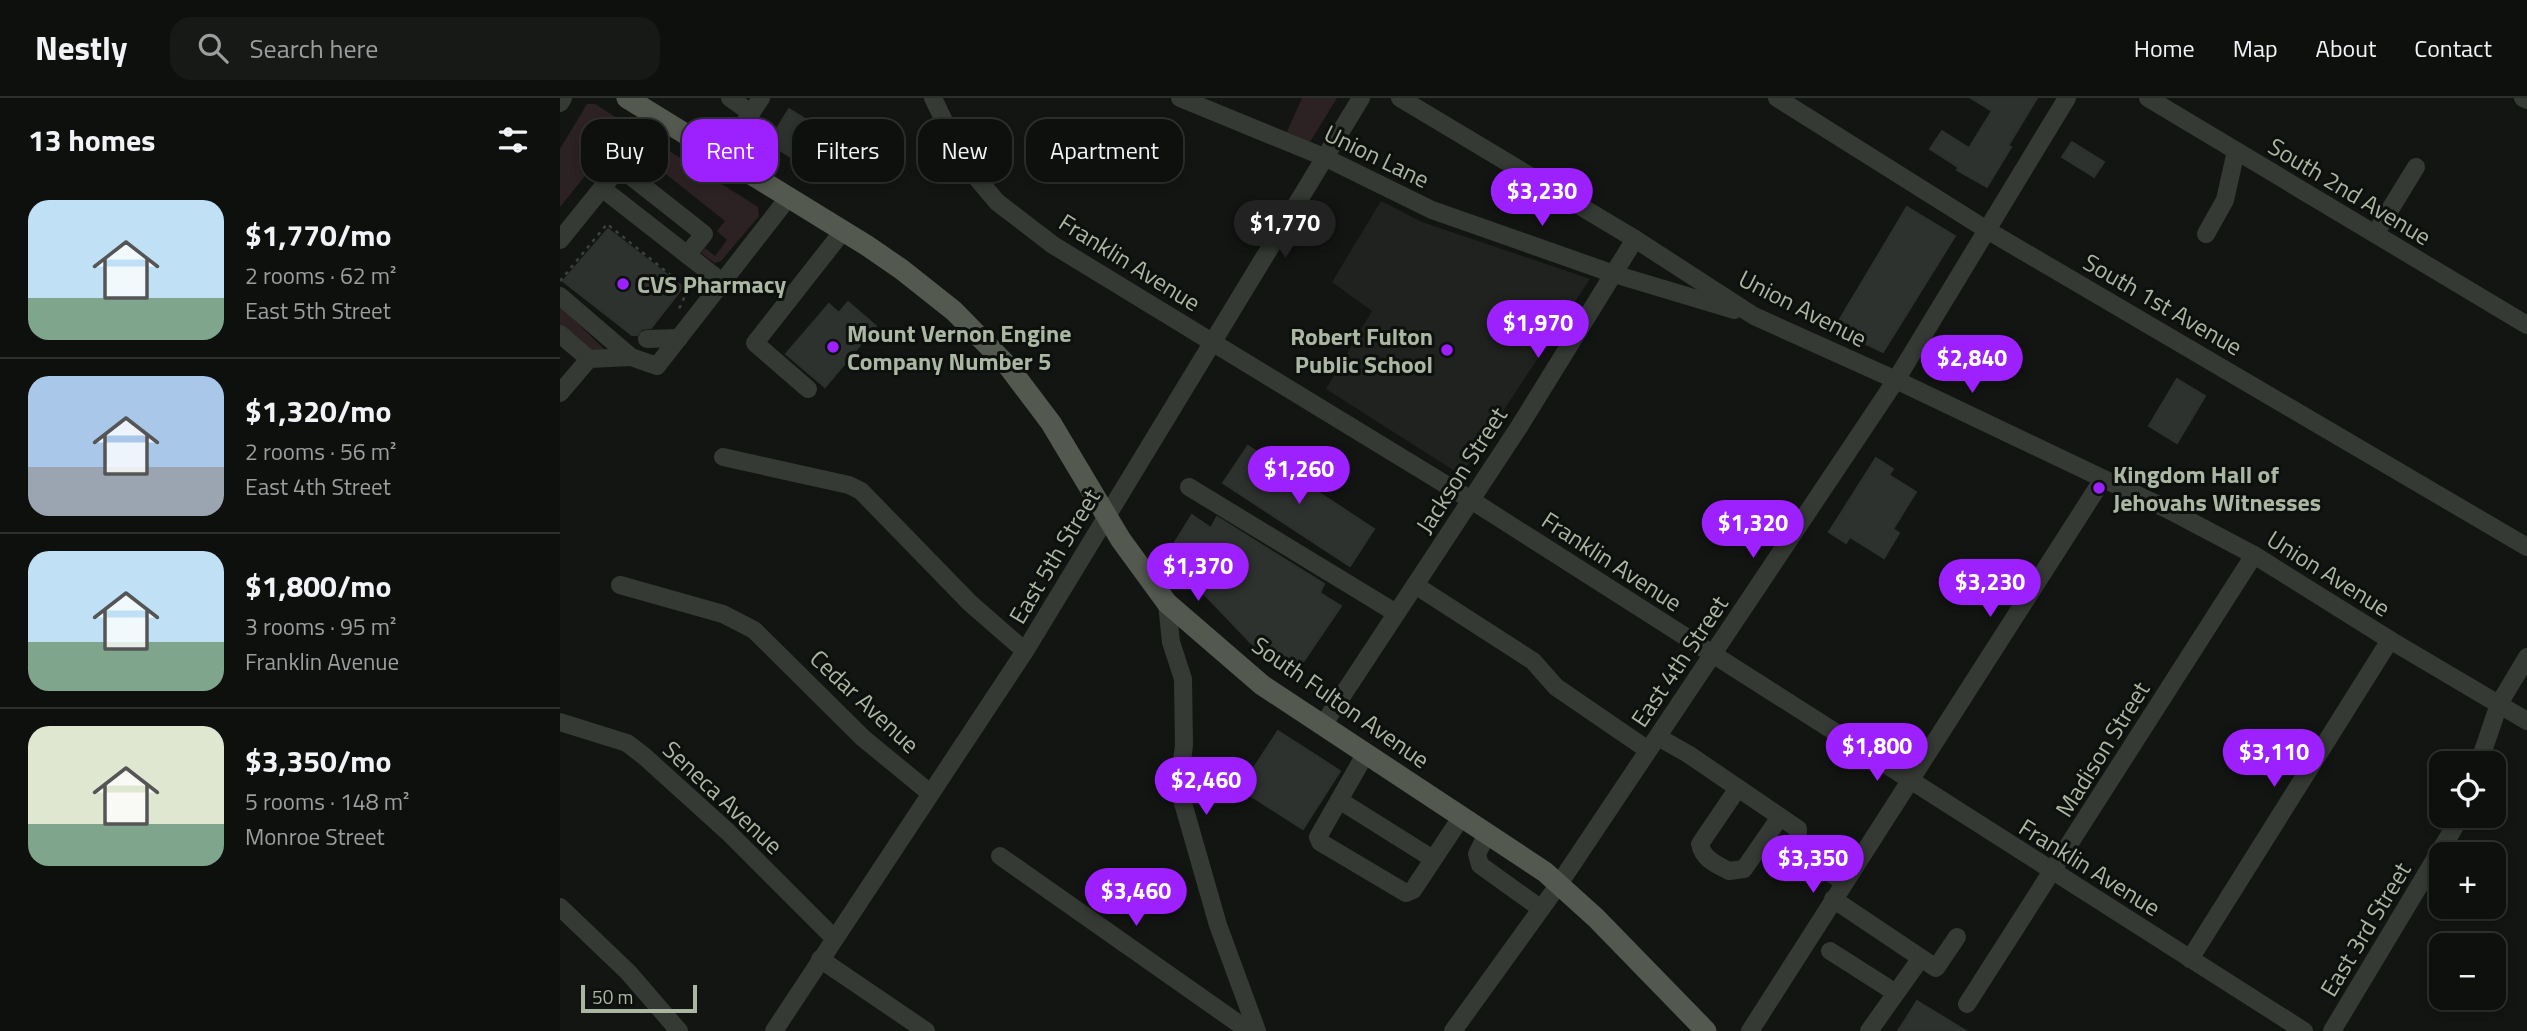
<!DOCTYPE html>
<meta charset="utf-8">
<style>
body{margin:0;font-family:"Titillium Web",sans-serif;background:#171917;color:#f1f3f6;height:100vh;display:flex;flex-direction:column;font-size:26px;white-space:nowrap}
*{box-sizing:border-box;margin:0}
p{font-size:23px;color:#9b9d9e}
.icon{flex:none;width:38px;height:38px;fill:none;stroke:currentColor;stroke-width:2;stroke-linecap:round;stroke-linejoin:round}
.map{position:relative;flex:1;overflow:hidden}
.details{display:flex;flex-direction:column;background:#0e100e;width:560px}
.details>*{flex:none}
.guide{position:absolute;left:21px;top:21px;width:665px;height:63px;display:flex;gap:14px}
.fabs{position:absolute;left:1869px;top:653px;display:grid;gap:14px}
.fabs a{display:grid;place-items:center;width:77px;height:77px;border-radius:14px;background:#0e100e;box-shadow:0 4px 10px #0003,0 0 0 2px #2e302e;font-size:35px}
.scale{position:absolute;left:21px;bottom:18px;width:116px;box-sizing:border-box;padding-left:7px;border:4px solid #abb7a3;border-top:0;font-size:19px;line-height:24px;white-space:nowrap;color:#abb7a3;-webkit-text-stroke:5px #0e100e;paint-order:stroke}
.price{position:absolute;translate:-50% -60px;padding:0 16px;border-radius:24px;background:#9d21ff;color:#fff;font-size:23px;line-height:46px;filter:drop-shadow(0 2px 4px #0008)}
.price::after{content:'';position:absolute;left:50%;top:42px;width:21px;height:16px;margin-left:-10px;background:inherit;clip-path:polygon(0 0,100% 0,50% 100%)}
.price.selected{background:#222;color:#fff}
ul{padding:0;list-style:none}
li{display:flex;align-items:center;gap:21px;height:175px;padding:0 28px}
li+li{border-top:2px solid #2e302e}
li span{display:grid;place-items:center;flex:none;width:196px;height:140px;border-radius:21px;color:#555}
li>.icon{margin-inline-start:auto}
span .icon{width:84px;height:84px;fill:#fffc;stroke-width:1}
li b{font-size:30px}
h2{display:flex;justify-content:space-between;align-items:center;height:84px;padding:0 28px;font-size:30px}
.chip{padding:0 24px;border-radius:21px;background:#0e100e;box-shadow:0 4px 10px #0003,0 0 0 2px #2e302e;font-size:24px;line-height:63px}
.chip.selected{background:#9d21ff;color:#fff}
header{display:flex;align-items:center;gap:42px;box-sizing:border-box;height:98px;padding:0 35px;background:#0e100e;border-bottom:2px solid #2e302e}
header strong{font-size:33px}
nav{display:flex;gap:38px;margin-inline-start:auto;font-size:24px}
.search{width:490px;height:63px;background:#171917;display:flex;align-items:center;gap:18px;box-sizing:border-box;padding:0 24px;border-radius:21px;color:#9b9d9e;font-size:26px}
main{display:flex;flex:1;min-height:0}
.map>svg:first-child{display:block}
</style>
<header>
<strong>Nestly</strong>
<div class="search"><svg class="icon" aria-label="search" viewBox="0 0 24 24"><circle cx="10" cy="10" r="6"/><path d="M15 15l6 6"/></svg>Search here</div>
<nav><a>Home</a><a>Map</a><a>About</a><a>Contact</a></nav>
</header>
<main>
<section class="details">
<h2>13 homes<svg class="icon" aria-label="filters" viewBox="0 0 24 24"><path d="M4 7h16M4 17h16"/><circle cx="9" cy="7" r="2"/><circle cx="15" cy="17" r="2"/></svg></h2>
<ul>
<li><span style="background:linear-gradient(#bfe0f5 70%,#7fa58c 0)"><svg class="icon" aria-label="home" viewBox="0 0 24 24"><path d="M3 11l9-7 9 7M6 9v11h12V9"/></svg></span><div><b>$1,770/mo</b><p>2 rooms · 62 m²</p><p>East 5th Street</p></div></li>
<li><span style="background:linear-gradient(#a9c7e8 65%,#9aa5b1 0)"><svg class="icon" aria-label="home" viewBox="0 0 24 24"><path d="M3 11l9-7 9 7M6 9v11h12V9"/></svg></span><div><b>$1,320/mo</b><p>2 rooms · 56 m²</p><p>East 4th Street</p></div></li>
<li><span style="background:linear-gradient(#bfe0f5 65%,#7fa58c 0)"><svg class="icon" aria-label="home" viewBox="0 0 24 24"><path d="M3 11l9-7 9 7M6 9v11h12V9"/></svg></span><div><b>$1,800/mo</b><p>3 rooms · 95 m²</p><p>Franklin Avenue</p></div></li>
<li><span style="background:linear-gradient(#dfe7d0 70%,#7fa58c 0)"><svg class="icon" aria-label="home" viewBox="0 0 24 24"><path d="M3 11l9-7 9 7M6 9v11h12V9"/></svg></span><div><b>$3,350/mo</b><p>5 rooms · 148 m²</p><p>Monroe Street</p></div></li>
</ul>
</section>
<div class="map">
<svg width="1967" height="933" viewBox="0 0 1967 933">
<rect width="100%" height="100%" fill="#131513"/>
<path fill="#1f221f" d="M821 103 862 124 1030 181 901 377 766 291 812 213 772 184Z"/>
<g fill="#2d2223">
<path d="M742 0H777L750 44 727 34Z"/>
<path d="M27 6H35L198 109 199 118 161 163 155 165 141 155 145 150 155 158 167 142 157 133 165 123 67 45 59 55 49 48 0 109V51Z"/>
<path d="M0 208 44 251V254L33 256 0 228Z"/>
</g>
<g fill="#2e322e" stroke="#2d312d" stroke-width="2">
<path d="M1411 0H1477L1448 48 1451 49 1427 89 1397 72 1398 69 1370 51 1382 33 1409 50 1432 13Z"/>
<path d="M229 11 283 44 262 78 208 45Z"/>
<path d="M1512 44 1544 64 1534 79 1502 59Z"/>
<path d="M1347 109 1395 138 1323 254 1274 231Z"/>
<path d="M48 131 123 189 91 230 82 231 77 237H72L3 183Z"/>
<path d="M288 204 316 228 265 289 226 256 269 206 279 215Z"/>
<path d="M1617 281 1645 298 1617 345 1589 328Z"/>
<path d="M688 348 814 431 790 468 663 385Z"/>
<path d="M1316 360 1333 371 1329 377 1356 394 1333 431 1339 435 1324 460 1290 439 1286 445 1269 434Z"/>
<path d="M632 417 651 430 657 419 764 486 760 495 781 508 737 573 691 545 607 457Z"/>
<path d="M718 633 780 673 743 731 680 691Z"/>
<path d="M1357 903 1406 933H1338Z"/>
</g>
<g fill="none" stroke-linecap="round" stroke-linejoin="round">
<path stroke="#3c4139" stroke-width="2.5" stroke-dasharray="3.5 5" stroke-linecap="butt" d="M0 183 47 126 128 191 119 211"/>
<g stroke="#353a34" stroke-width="18">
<path d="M170 0 191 15"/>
<path d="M373 0 404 65 437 104 493 147 911 402 1744 933"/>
<path d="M620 0 764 59 872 112 1054 176 1174 212"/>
<path d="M840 0 1075 141 1194 218 1336 282 1611 413 1694 457 1830 542 1967 623"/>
<path d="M1217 0 1427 132 1967 449"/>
<path d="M1588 0 1967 227"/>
<path d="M1963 0 1967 2"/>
<path d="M0 5 3 0"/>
<path d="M162 59 201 0"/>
<path d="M43 91 162 184"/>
<path d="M1646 136 1665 102 1676 53"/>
<path d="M1815 136 1856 69"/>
<path d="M0 142 59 69 144 136 127 157"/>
<path d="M0 198 71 259 97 268 228 100"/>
<path d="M0 236 29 261"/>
<path d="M87 241 119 240"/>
<path d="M248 291 195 245 283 133"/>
<path d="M0 295 29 261 71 259"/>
<path d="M163 359 289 387 301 393 410 505 465 553"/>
<path d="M629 389 836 515"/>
<path d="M60 487 163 516 194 532 303 640 370 695"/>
<path d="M855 487 973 563 996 589 1088 652"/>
<path d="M607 505 611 544 623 581 624 647 620 680 623 705 658 827 697 933"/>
<path d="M0 624 67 645 84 658 168 734 274 840"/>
<path d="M763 627 959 329 1075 141"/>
<path d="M1098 639 1128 656 1238 731 1237 754 1284 784"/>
<path d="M806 655 758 739 760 744 846 795 853 792 902 718"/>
<path d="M1919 665 1939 606 1967 559"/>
<path d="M1178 690 1140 746C1143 761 1156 766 1169 773L1184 771 1220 719"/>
<path d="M779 702 873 761"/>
<path d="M927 736 917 756 920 767 980 810"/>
<path d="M440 758 689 933"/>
<path d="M1273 801 1361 860 1309 933"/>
<path d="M0 809 68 874 119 933"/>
<path d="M1270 853 1336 895"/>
<path d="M1361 860 1376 870 1397 839"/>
<path d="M260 861 366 933"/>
<path d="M1630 861 1830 542"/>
<path d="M1407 906 1694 457"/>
<path d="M214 933 465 553 801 0"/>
<path d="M893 933 999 786 1336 282 1507 0"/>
<path d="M1190 933 1543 381"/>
<path d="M1772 933 1901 718"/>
</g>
<path stroke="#53594f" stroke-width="21" d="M67 0 306 147 341 171 394 213 448 268 491 325 561 442 607 505 702 587 985 774 1036 820 1146 933"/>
</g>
<g fill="#9d21ff" stroke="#0e100e" stroke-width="2.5">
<circle cx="63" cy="186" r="7"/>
<circle cx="273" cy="249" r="7"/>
<circle cx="887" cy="252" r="7"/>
<circle cx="1539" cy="390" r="7"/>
</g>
<g text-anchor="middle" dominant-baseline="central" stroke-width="6" stroke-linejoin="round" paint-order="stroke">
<g font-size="24" fill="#abb7a3" stroke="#0e100e">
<text transform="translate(817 58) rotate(26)">Union Lane</text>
<text transform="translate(1790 93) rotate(31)">South 2nd Avenue</text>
<text transform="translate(570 164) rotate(32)">Franklin Avenue</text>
<text transform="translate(1603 206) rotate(30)">South 1st Avenue</text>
<text transform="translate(1243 210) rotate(27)">Union Avenue</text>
<text transform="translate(901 372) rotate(-57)">Jackson Street</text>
<text transform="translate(494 458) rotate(-59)">East 5th Street</text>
<text transform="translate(1052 463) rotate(33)">Franklin Avenue</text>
<text transform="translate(1769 475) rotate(32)">Union Avenue</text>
<text transform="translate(1119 563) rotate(-56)">East 4th Street</text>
<text transform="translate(305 603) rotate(43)">Cedar Avenue</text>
<text transform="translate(781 604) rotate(35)">South Fulton Avenue</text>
<text transform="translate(1542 651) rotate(-58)">Madison Street</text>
<text transform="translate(163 699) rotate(43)">Seneca Avenue</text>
<text transform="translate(1530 769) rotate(32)">Franklin Avenue</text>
<text transform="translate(1805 831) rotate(-59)">East 3rd Street</text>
</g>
<g font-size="24" font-weight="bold" fill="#abb7a3" stroke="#0e100e" text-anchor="start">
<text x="77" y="186">CVS Pharmacy</text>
<text x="287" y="235">Mount Vernon Engine<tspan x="287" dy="28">Company Number 5</tspan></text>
<text x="873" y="238" text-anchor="end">Robert Fulton<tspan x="873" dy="28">Public School</tspan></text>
<text x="1553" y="376">Kingdom Hall of<tspan x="1553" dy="28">Jehovahs Witnesses</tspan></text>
</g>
</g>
</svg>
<div class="fabs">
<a><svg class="icon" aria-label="locate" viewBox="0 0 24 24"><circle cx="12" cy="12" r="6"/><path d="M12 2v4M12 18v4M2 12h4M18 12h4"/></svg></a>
<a>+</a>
<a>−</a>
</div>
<div class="scale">50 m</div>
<b class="price" style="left:982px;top:130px">$3,230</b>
<b class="price selected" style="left:725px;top:162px">$1,770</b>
<b class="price" style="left:978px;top:262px">$1,970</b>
<b class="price" style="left:1412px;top:297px">$2,840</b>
<b class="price" style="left:739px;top:408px">$1,260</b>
<b class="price" style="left:1193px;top:462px">$1,320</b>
<b class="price" style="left:638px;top:505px">$1,370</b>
<b class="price" style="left:1430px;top:521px">$3,230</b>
<b class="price" style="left:1317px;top:685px">$1,800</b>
<b class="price" style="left:1714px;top:691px">$3,110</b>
<b class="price" style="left:646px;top:719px">$2,460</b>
<b class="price" style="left:1253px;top:797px">$3,350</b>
<b class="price" style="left:576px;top:830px">$3,460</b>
<div class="guide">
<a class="chip">Buy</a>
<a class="chip selected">Rent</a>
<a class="chip">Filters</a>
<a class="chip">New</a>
<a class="chip">Apartment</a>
</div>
</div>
</main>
